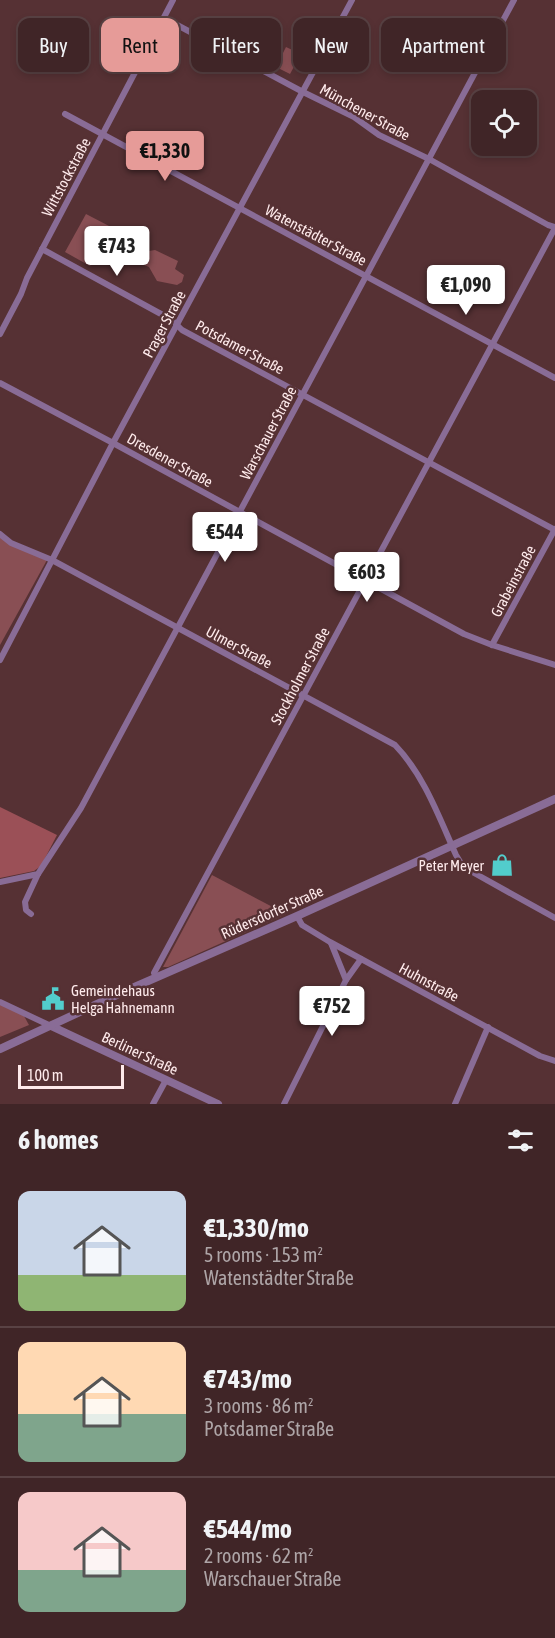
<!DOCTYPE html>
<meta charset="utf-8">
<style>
body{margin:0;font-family:"Asap Condensed",sans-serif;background:#4b3133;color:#f1f3f6;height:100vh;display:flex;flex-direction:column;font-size:22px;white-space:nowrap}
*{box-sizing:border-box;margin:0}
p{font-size:20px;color:#aea5a7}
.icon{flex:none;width:33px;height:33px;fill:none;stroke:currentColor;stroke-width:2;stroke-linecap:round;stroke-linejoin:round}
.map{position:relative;height:1104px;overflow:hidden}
.panel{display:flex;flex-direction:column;background:#402527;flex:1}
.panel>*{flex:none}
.top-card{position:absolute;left:18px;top:18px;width:519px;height:54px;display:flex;gap:12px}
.fabs{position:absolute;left:471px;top:90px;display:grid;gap:12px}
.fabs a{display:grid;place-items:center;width:66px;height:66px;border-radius:12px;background:#402527;box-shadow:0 3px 9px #0003,0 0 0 2px #594244;font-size:30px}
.scale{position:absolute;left:18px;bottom:15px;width:106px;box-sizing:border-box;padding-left:6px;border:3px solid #feeaeb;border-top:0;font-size:16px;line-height:21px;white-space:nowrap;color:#feeaeb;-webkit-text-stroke:4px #563134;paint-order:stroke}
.price{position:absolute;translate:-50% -51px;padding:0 14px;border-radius:6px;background:#fff;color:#222;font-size:20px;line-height:39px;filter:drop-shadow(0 2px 3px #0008)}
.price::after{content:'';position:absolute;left:50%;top:36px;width:18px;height:14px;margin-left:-9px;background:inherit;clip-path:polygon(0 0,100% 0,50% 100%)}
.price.active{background:#e69b98;color:#111}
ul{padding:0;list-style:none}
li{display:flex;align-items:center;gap:18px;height:150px;padding:0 18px}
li+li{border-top:2px solid #594244}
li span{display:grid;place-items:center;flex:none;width:168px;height:120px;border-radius:12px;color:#555}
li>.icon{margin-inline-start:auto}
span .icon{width:72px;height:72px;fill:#fffc;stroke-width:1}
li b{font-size:26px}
h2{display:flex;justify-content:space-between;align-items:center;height:72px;padding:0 18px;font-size:26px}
.pill{padding:0 21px;border-radius:12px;background:#402527;box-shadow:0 3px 9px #0003,0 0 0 2px #594244;font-size:21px;line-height:54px}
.pill.active{background:#e69b98;color:#111}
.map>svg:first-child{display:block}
</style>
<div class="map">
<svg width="555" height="1104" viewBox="0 0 555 1104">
<rect width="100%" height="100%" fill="#563134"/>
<g fill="#894f54">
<path d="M286 47 301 54 290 74 276 67Z"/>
<path d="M86 214 111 227 90 266 65 252Z"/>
<path d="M155 250 178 261 175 269 184 275 182 282 177 285 157 281 149 267 144 265 142 262 143 252Z"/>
<path d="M0 534 47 560 0 645Z"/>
<path d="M212 875 286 914 168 967H163Z"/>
<path d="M0 1003 24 1016 29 1025 0 1037Z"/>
</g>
<path fill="#9b5057" d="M0 807 57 835 41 866 34 871 0 878Z"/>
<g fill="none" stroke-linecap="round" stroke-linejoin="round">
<g stroke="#896c96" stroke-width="6">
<path d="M164 18 303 92 354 117 379 135 429 159 548 225 555 227"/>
<path d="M65 114 555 378"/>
<path d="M42 249 172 320 182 330 555 530"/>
<path d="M0 334 21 294 27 278 173 0"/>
<path d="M0 383 113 443 464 634 492 645 555 665"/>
<path d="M0 534 11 543 52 560 395 745C424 775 439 817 456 855L462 865 467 869 555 918"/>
<path d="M492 645 555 529"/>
<path d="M0 660 113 443 352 0"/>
<path d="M0 882 38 874 81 808 514 0"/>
<path d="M31 914 26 910 25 902 38 874"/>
<path d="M297 916 302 925 330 942 540 1056 555 1061"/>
<path d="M331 943 346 980"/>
<path d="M157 977 154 973 555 228"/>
<path d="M0 1002 51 1026"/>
<path d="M153 1104 166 1080"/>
<path d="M284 1104 346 980 361 959"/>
<path d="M455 1104 488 1027"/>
</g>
<g stroke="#896c96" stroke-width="8">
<path d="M51 1026 218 1104"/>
<path d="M0 1049 123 992 297 916 555 799"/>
</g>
</g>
<defs>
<g id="shop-bare" transform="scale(1.8)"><path d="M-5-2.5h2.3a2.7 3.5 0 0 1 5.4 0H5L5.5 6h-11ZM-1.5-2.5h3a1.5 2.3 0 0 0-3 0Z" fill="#52cdcc" stroke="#563134" stroke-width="2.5" paint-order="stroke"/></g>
<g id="civic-bare" transform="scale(1.8)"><path d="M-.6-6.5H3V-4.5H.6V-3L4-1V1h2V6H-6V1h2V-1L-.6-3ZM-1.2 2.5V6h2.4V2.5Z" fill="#52cdcc" stroke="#563134" stroke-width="2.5" paint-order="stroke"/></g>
</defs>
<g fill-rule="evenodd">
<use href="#shop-bare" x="502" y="865"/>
<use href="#civic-bare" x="53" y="999"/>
</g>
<g text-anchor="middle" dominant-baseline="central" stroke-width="5" stroke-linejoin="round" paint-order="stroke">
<g font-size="15" fill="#feeaeb" stroke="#563134">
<text transform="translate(365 112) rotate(29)">Münchener Straße</text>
<text transform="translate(66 177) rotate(-62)">Wittstockstraße</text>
<text transform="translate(316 235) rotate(28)">Watenstädter Straße</text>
<text transform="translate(164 324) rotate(-62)">Prager Straße</text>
<text transform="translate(240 347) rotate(28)">Potsdamer Straße</text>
<text transform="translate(268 433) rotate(-62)">Warschauer Straße</text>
<text transform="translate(170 460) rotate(29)">Dresdener Straße</text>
<text transform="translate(513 581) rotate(-62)">Grabeinstraße</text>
<text transform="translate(239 647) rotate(28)">Ulmer Straße</text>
<text transform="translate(300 676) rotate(-62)">Stockholmer Straße</text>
<text transform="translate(272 912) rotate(-24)">Rüdersdorfer Straße</text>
<text transform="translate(429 982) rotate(28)">Huhnstraße</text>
<text transform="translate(140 1053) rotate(25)">Berliner Straße</text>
</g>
<g font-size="15" fill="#feeaeb" stroke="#563134" text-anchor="end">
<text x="484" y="865">Peter Meyer</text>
<text x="71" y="990" text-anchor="start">Gemeindehaus<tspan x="71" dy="17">Helga Hahnemann</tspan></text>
</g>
</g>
</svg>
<div class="fabs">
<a><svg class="icon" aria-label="locate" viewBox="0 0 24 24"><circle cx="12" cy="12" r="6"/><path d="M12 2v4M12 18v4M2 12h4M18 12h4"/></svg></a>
</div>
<div class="scale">100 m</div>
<b class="price active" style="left:165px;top:182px">€1,330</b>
<b class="price" style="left:117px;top:277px">€743</b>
<b class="price" style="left:466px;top:316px">€1,090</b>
<b class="price" style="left:225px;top:563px">€544</b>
<b class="price" style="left:367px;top:603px">€603</b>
<b class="price" style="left:332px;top:1037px">€752</b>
<div class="top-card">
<a class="pill">Buy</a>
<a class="pill active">Rent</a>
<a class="pill">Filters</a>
<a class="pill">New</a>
<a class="pill">Apartment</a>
</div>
</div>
<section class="panel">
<h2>6 homes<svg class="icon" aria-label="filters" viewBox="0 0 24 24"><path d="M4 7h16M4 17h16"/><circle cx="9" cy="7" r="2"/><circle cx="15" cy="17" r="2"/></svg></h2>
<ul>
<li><span style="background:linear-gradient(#c9d6e8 70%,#8fb573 0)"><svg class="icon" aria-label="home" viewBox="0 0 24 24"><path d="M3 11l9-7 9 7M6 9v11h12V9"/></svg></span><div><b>€1,330/mo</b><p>5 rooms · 153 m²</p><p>Watenstädter Straße</p></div></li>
<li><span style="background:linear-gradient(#ffd9b3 60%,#7fa58c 0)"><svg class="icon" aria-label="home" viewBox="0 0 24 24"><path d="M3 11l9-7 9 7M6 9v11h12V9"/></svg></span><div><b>€743/mo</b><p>3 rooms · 86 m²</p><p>Potsdamer Straße</p></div></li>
<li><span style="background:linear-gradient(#f6c9c9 65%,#7fa58c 0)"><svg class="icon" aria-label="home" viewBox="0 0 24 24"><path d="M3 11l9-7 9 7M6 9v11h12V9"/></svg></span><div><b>€544/mo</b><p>2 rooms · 62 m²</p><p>Warschauer Straße</p></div></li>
</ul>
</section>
